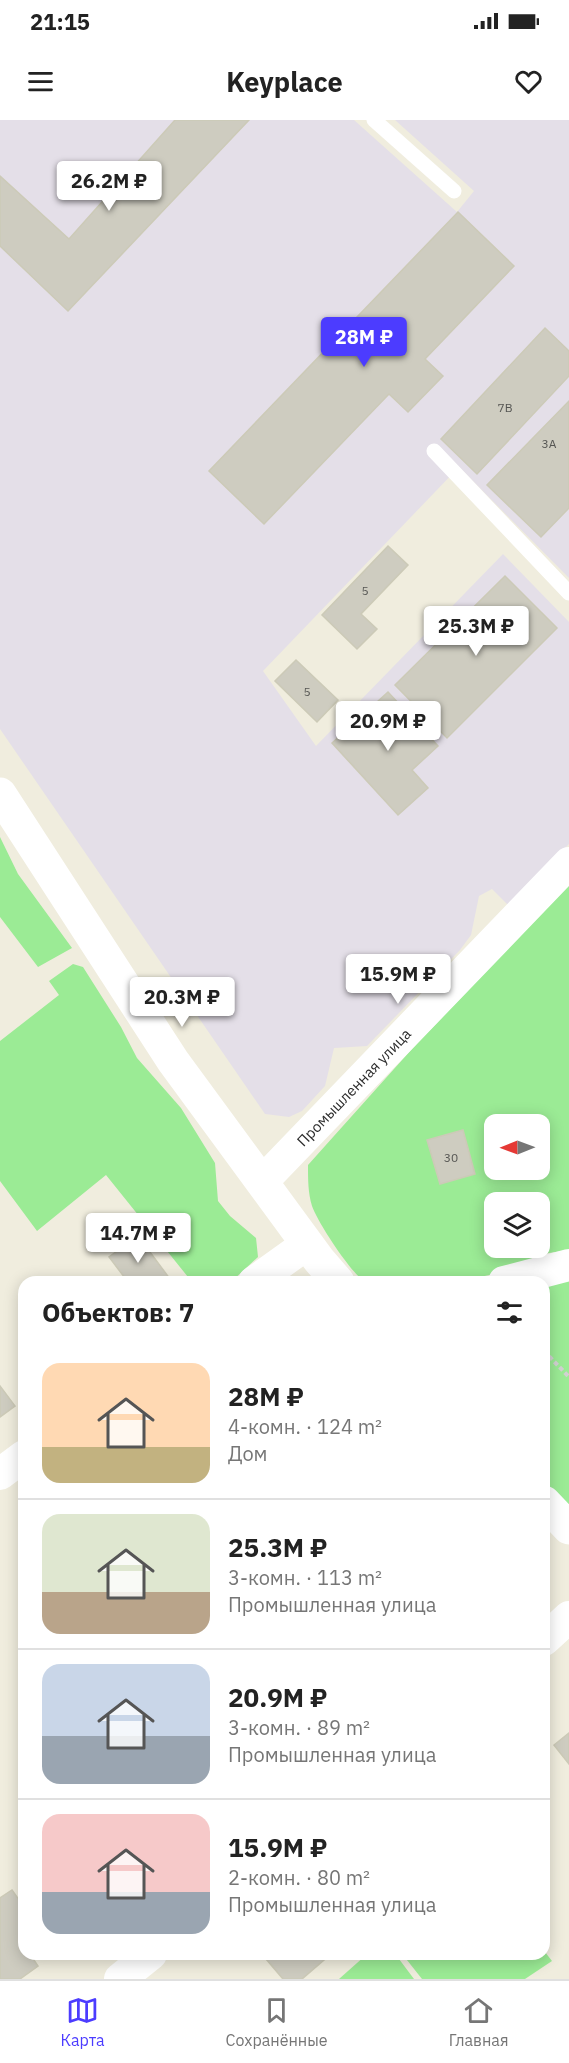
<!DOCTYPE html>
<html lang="ru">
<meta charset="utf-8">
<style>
body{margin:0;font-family:"IBM Plex Sans",sans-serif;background:#f2f2f2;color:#222;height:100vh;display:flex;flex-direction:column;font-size:22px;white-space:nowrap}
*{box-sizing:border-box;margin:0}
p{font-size:20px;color:#767676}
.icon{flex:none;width:33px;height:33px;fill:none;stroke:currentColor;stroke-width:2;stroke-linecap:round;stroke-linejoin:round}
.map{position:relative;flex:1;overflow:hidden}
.details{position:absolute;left:18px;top:1156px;width:532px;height:684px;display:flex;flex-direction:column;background:#fff;border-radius:18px;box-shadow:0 3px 15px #0003}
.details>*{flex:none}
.needle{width:39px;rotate:269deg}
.controls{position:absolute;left:484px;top:994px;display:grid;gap:12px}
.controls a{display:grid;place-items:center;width:66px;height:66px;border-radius:12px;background:#fff;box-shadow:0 3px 15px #0003;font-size:30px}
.price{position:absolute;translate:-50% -51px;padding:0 14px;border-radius:6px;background:#fff;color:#222;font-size:20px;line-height:39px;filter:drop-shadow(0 2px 3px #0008)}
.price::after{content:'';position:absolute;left:50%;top:36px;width:18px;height:14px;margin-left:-9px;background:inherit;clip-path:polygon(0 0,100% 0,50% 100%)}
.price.selected{background:#4c3cff;color:#fff}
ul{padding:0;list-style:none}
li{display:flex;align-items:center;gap:18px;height:150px;padding:0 24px}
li+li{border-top:2px solid #e0e0e0}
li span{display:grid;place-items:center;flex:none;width:168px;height:120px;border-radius:18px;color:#555}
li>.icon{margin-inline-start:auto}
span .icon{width:72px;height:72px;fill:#fffc;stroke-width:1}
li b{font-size:26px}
h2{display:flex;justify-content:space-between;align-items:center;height:72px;padding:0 24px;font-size:26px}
.status{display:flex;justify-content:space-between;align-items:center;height:42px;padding:0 30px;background:#fff;direction:ltr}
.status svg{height:16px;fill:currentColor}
header{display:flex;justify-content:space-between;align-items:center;height:78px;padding:0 24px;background:#fff;font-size:27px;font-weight:700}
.tab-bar{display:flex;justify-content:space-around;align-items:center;height:84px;border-top:2px solid #e0e0e0;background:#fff;font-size:16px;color:#767676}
.tab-bar a{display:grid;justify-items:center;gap:3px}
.tab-bar .selected{color:#4c3cff}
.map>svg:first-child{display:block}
</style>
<div class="status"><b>21:15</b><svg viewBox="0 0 49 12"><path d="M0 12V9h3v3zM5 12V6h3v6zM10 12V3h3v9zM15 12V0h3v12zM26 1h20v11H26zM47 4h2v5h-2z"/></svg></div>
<header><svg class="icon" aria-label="menu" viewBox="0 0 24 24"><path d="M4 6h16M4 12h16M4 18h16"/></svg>Keyplace<svg class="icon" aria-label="heart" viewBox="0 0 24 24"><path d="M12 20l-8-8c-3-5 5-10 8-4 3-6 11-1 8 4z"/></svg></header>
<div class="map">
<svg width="569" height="1859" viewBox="0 0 569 1859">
<rect width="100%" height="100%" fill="#f0edde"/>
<path fill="#e4dfe8" d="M0 0H354L457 92 474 71 395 0H569V458L459 347 263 551 316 626 503 434 569 502V724L508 785 492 769 479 776 471 815 460 830 367 926 334 928 325 966 302 991 289 997 265 994 0 609Z"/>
<g fill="#9beb95" fill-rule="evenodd">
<path d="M0 717 18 754 72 828 38 847 0 797Z"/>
<path d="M569 765V1130L536 1135 521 1148 457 1162H365C351 1153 318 1103 312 1086 308 1073 308 1059 308 1045L411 930ZM495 1005H540V1050H495ZM495 1083H540V1128H495Z"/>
<path d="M73 844 83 847 121 907 137 938 181 988 215 1043 218 1081 230 1096 256 1118 258 1137 231 1162H192L106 1055 37 1111 0 1061V921L59 875 49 861Z"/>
<path d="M569 1157V1389L545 1364V1164Z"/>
<path d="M545 1832 552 1841 525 1859H422L403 1835 544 1834Z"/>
<path d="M366 1835H396L414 1859H339Z"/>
</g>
<g fill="#ceccc0" stroke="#cccab7" stroke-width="1.5">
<path d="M175 0H249L68 191 0 126V56L69 119Z"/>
<path d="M458 92 514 146 425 239 443 256 408 292 389 274 264 404 209 351Z"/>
<path d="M545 208 569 231V256L477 354 441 319Z"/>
<path d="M569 281V388L541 417 487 365Z"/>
<path d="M388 426 408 445 361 494 377 509 357 529 322 495Z"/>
<path d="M505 456 557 508 447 618 395 565Z"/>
<path d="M296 540 338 580 317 602 275 561Z"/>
<path d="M388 572 438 626 412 650 428 668 398 695 332 623Z"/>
<path d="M463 1010 475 1054 440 1064 427 1020Z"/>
<path d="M138 1116 170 1159 165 1162H128L109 1137Z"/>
<path d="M0 1266 15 1286 0 1297Z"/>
<path d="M569 1613V1644L554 1625Z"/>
<path d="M12 1770 24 1787V1834H30L38 1846 20 1859H0V1778Z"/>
<path d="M271 1834H331L302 1859H283L266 1839Z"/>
</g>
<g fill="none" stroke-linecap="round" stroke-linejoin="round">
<path stroke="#d1d1d1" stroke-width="4" stroke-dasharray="4.5 3" stroke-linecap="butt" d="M544 1231 569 1257"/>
<g stroke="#fff" stroke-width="15">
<path d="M374 0 454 71"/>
<path d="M434 331 569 473"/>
</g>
<g stroke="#fff" stroke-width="32">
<path id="s1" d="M262 1062 569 743"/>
<path d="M254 1162 307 1124"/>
<path d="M504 1162 569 1145"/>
<path d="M0 1354 24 1336"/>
<path d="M544 1520 569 1497"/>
<path d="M120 1859 151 1834"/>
</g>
<g stroke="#fff" stroke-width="33">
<path d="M0 674 173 941 319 1140 338 1162"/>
<path d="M544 1382 569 1408"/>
</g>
</g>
<g text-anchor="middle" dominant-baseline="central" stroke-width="6" stroke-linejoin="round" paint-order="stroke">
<g font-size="12" fill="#555552">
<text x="505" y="287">7В</text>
<text x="549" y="323">3А</text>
<text x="365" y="470">5</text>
<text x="307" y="571">5</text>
<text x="451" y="1037">30</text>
</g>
<g font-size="15" fill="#2d2d2d" stroke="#fff">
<text stroke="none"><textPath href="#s1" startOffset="132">Промышленная улица</textPath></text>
</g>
</g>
</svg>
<div class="controls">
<a><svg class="needle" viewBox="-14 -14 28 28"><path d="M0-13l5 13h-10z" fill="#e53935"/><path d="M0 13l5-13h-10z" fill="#767676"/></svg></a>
<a><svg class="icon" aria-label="layers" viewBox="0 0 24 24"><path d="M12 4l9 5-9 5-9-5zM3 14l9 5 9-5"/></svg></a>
</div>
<b class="price" style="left:109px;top:92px">26.2M ₽</b>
<b class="price selected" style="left:364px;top:248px">28M ₽</b>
<b class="price" style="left:476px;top:537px">25.3M ₽</b>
<b class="price" style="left:388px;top:632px">20.9M ₽</b>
<b class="price" style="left:398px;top:885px">15.9M ₽</b>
<b class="price" style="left:182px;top:908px">20.3M ₽</b>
<b class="price" style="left:138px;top:1144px">14.7M ₽</b>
<section class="details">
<h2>Объектов: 7<svg class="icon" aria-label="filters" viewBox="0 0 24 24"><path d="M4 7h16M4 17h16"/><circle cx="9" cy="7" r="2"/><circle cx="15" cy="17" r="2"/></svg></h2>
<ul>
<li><span style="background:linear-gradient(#ffd9b3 70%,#c2b280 0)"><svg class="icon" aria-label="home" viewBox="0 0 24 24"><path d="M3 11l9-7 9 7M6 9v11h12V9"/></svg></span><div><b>28M ₽</b><p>4-комн. · 124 m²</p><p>Дом</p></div></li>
<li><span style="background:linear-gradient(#dfe7d0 65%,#b9a48a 0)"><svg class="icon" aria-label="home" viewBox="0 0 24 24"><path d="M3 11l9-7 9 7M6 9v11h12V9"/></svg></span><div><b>25.3M ₽</b><p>3-комн. · 113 m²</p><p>Промышленная улица</p></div></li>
<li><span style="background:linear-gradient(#c9d6e8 60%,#9aa5b1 0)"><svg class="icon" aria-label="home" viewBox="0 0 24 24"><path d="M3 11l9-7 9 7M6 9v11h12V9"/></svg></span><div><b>20.9M ₽</b><p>3-комн. · 89 m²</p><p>Промышленная улица</p></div></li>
<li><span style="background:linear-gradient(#f6c9c9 65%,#9aa5b1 0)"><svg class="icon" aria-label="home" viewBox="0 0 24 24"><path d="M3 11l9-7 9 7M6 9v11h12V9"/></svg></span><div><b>15.9M ₽</b><p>2-комн. · 80 m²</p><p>Промышленная улица</p></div></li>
</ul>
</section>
</div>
<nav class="tab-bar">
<a class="selected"><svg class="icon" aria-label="map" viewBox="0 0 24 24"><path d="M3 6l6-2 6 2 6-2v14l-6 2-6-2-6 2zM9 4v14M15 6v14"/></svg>Карта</a>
<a><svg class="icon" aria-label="saved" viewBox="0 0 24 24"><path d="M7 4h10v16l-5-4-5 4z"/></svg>Сохранённые</a>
<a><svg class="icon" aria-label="home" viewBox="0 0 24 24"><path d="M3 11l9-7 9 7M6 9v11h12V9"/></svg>Главная</a>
</nav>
